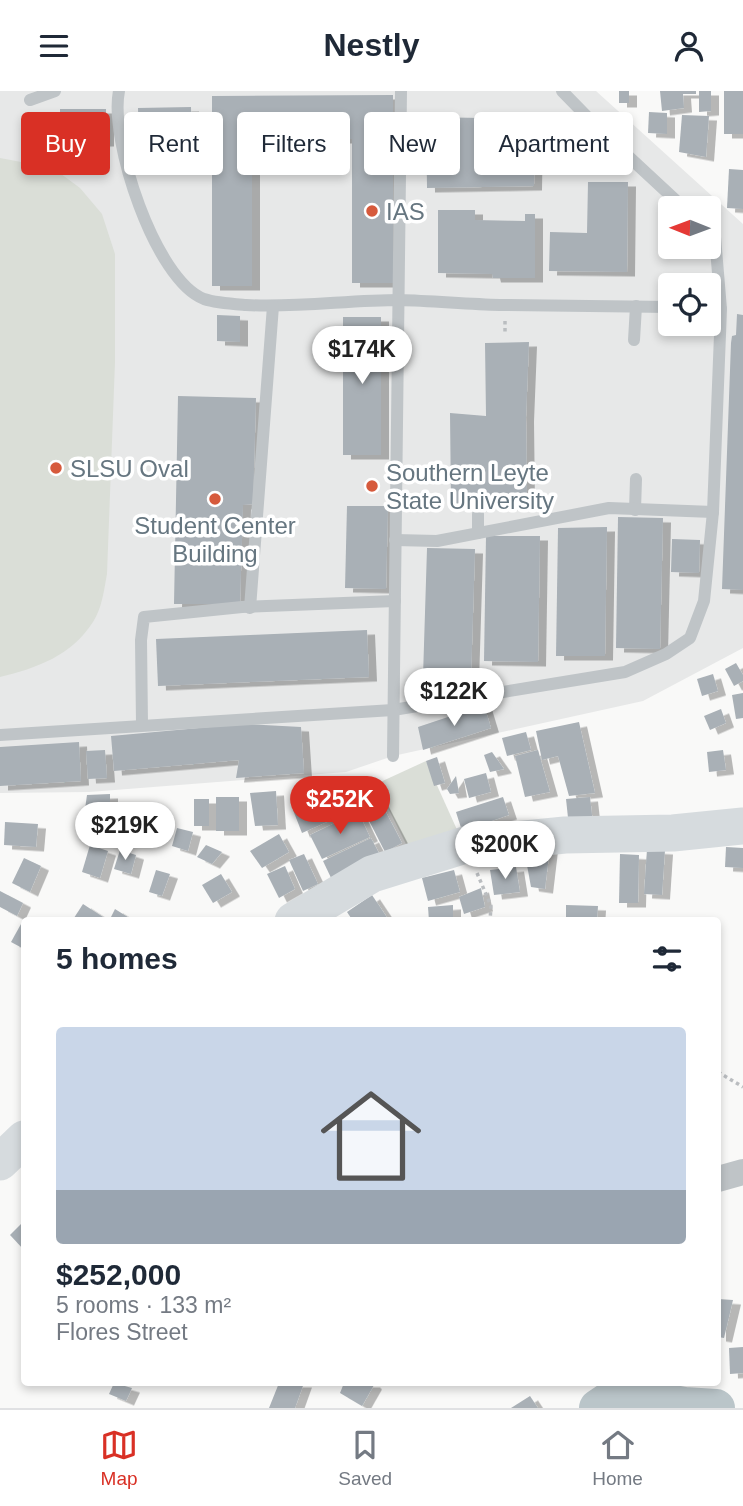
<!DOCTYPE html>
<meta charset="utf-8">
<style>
body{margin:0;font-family:Helvetica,sans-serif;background:#f2f2f3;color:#1f2937;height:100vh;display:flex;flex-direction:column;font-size:26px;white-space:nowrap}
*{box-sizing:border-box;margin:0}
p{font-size:23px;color:#747a83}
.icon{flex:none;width:38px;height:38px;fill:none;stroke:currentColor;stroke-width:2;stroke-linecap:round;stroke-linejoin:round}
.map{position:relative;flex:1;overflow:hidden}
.panel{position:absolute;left:21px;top:826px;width:700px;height:469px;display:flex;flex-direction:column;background:#fff;border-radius:7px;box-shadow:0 4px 10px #0003}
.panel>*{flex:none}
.guide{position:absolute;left:21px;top:21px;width:702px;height:63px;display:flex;gap:14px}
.needle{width:46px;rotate:271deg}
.tools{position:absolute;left:658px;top:105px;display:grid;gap:14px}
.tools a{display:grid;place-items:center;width:63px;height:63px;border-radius:7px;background:#fff;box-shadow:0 4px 10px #0003;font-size:35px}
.price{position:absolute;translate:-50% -60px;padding:0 16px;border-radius:24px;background:#fff;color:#222;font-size:23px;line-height:46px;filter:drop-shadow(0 2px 4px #0008)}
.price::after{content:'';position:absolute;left:50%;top:42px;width:21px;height:16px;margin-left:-10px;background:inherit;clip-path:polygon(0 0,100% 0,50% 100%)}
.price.active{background:#d93025;color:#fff}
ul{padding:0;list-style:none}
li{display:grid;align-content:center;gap:14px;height:371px;padding:0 35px}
li span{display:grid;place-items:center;height:217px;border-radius:7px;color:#555}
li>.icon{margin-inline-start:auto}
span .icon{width:126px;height:126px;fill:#fffc;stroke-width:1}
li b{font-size:30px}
h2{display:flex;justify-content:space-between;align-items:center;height:84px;padding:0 35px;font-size:30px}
.chip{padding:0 24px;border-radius:7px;background:#fff;box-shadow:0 4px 10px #0003;font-size:24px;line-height:63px}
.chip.active{background:#d93025;color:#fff}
header{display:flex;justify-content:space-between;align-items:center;height:91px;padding:0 35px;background:#fff;font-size:32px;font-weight:800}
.menu{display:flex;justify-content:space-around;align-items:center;height:98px;border-top:2px solid #e0e1e3;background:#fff;font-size:19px;color:#747a83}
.menu a{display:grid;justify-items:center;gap:4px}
.menu .active{color:#d93025}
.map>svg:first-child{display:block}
</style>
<header><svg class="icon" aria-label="menu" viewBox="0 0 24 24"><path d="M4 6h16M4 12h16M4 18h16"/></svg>Nestly<svg class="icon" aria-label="person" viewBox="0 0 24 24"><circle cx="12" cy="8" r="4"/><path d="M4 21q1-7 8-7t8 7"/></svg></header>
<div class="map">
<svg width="743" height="1317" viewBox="0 0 743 1317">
<defs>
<filter id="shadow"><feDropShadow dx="8" dy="4.5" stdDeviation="0" flood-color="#0004"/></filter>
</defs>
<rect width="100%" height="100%" fill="#f9f9f8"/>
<path fill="#e7e8e8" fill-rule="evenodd" d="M0 0H596L743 133V557L643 610 393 665 346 681 89 701 0 702ZM670 117H709V156H670ZM670 194H709V233H670Z"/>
<g fill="#daded7">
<path d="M0 67 53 77 80 97 102 123 115 163V271L107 483C104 499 102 517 93 531 71 565 37 577 0 586Z"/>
<path d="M426 670 468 763 423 787 376 693Z"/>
</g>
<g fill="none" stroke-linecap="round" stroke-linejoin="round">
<path stroke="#bac5c9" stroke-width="38" d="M598 1317 619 1303 684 1315 716 1317"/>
</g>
<g fill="#a9b0b6" filter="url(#shadow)">
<rect x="619" y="0" width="10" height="12"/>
<path d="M660 0H696V3H683L684 17 662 20Z"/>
<path d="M699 0H711V20L699 21Z"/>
<rect x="724" y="0" width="19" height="43"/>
<path d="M393 4V192H352V48H252V195H212V5Z"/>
<path d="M191 16 192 55 139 56 138 17Z"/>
<path d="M60 18H106V51L60 52Z"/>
<path d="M649 21 667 22V43L648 42Z"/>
<path d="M682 24 709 25 706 66 679 61Z"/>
<path d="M426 26 535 28 534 95 427 97Z"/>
<path d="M729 78 743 79V118L727 117Z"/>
<path d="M588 91H628L627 181 549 180 550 141 587 142Z"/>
<path d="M438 119H475V129L525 130V123H535V187H493L492 183 438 182Z"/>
<path d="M737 223 743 224V499L722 498 731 252 732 245 736 244Z"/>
<path d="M217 224 240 225V251L217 250Z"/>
<rect x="343" y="226" width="38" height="138"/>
<path d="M529 251 526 326 527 410 507 415 485 411 451 413 450 322 486 325 485 252Z"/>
<path d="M178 305 256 307 253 413 243 414 240 513H174Z"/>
<path d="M347 415H388L386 498 345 497Z"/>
<path d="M618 426 663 427 660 558 616 557Z"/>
<path d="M607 436 605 565H556L558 437Z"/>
<path d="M486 445H540L538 571 484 570Z"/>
<path d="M672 448 700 449 699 482 671 481Z"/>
<path d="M427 457 475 458 471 587 423 585Z"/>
<path d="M367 539 369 586 158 595 156 548Z"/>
<path d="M736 572 743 584V590L734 595 725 578Z"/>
<path d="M713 583 718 600 702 605 697 588Z"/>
<path d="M743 602V627L736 628 732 604Z"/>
<path d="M484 614 491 637 423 659 418 636Z"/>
<path d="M721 618 726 632 710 639 704 625Z"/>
<path d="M579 631 595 702 569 705 558 665 542 669 536 640Z"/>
<path d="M243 633 301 636 304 682 236 687 239 669 114 680 111 645Z"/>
<path d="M526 641 531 659 507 665 502 647Z"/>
<path d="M79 651 81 690 0 695V656Z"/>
<path d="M105 659 107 687 88 688 86 660Z"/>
<path d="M538 659 550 701 525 706 515 665Z"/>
<path d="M723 659 726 679 709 681 707 661Z"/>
<path d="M492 661 504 678 490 681 484 664Z"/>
<path d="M437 666 445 692 434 695 426 670Z"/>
<path d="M486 682 491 701 469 707 464 688Z"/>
<path d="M456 685 459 702 450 703 447 698Z"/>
<path d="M276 700 278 734 255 735 250 702Z"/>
<path d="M332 700 342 724 302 742 293 719Z"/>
<path d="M110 703V722L85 718 87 704Z"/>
<path d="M377 704 402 752 385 761 360 712Z"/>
<rect x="216" y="706" width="23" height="34"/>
<path d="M503 706 509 724 462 740 456 721Z"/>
<path d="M590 706 593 733 569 736 566 708Z"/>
<rect x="194" y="708" width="15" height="27"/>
<path d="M358 721 370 746 322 768 310 744Z"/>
<path d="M5 731 38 733 36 756 4 754Z"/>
<path d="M177 737 193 741 188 760 172 755Z"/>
<path d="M279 743 289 761 262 777 250 760Z"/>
<path d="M371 747 381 766 333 791 323 770Z"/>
<path d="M90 754 108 760 100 787 82 781Z"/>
<path d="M206 754 222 761 212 773 197 766Z"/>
<path d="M550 756 545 798 531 796 524 758Z"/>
<path d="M726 756 743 757V777L725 776Z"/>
<path d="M647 758 665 759 662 804 644 803Z"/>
<path d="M120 759 136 764 131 783 114 778Z"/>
<path d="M304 763 318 793 303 800 289 769Z"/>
<path d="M620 763 639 764 638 812H619Z"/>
<path d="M24 767 41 775 30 801 12 792Z"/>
<path d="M285 775 295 798 279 807 267 783Z"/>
<path d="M516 776 520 801 494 804 490 779Z"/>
<path d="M156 779 170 783 162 805 149 801Z"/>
<path d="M454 779 460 801 428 810 422 787Z"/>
<path d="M221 783 232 801 213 812 202 794Z"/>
<path d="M481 797 485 816 464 823 459 806Z"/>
<path d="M0 800 23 812 17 825 0 816Z"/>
<path d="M372 804 388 828 353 830 347 821Z"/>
<path d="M83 813 103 826 101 830H72Z"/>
<path d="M453 814V830H429L428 816Z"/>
<path d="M566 814 598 815 597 830H566Z"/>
<path d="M115 818 134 830H109Z"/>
<path d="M21 833 24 835V858L11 851Z"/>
<path d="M24 1130V1159L10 1144Z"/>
<path d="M718 1208 733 1209 724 1247 718 1246Z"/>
<path d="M743 1256V1282L730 1283 729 1257Z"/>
<path d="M114 1292 132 1297 126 1310 109 1303Z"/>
<path d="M279 1292H304L295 1317H269Z"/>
<path d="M344 1292H372L374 1294 362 1315 340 1302Z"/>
<path d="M530 1305 538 1317H511Z"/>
</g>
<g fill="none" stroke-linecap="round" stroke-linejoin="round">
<g stroke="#babdc0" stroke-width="3.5" stroke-dasharray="3.5 3.5" stroke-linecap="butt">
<path d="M505 230V242"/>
<path d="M477 782 491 815 490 830"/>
<path d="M718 981 743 996"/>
</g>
<g stroke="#bfc4c7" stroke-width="12">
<path d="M119 0C109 48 155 189 204 208 216 212 233 213 246 214 297 217 348 209 400 209 433 210 467 213 500 214 557 215 614 215 670 216"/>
<path d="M562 0 601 40 684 117"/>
<path d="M30 9 55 0"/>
<path d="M709 140 715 146 721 218"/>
<path d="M634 249 636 215"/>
<path d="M635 419 636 388"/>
<path d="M478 442V423"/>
<path d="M395 449 437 450 609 417 713 421"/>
<path d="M250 517 273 215"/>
<path d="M142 633 141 549 144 526 242 516 395 510"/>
<path d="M0 644 393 619 625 581 666 563 690 547 704 510 713 421 721 218 709 217"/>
<path d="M393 665 401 0"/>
</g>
<path stroke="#bfc4c7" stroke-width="26" d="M718 1088 743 1081"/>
<g stroke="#d6dbde" stroke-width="37">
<path d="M293 830 372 783 465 754 565 744 673 742 743 735"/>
<path d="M0 1071 24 1048"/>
</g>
</g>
<g fill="#d65a3c" stroke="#fff" stroke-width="2.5">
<circle cx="372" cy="120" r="7"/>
<circle cx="56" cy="377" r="7"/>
<circle cx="372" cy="395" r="7"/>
<circle cx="215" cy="408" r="7"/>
</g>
<g text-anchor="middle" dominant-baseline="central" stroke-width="7" stroke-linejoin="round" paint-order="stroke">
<g font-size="24" fill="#667680" stroke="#fff" text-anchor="start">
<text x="386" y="120">IAS</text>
<text x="70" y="377">SLSU Oval</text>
<text x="386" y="381">Southern Leyte<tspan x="386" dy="28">State University</tspan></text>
<text x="215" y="434" text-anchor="middle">Student Center<tspan x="215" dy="28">Building</tspan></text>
</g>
</g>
</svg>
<div class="tools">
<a><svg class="needle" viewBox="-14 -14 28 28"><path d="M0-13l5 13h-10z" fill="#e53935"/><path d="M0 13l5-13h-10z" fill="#747a83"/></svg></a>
<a><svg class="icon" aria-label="locate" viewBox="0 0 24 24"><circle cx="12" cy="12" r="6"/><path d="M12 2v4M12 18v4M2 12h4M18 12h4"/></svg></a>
</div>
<b class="price" style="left:362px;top:295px">$174K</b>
<b class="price" style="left:454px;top:637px">$122K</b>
<b class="price active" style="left:340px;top:745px">$252K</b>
<b class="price" style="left:125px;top:771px">$219K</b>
<b class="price" style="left:505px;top:790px">$200K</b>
<div class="guide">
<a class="chip active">Buy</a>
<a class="chip">Rent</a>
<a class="chip">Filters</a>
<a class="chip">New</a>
<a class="chip">Apartment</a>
</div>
<section class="panel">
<h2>5 homes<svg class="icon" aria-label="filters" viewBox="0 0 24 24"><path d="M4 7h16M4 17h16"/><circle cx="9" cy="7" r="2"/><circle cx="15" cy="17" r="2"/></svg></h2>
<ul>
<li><span style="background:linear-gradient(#c9d6e8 75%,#9aa5b1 0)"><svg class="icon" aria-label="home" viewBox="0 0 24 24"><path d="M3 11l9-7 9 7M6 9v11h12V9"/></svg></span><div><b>$252,000</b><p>5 rooms · 133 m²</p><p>Flores Street</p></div></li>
</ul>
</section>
</div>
<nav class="menu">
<a class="active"><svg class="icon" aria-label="map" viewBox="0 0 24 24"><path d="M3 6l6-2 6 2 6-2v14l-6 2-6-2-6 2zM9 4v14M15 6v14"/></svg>Map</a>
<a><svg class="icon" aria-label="saved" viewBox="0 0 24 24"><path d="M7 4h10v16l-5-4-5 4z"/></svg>Saved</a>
<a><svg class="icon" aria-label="home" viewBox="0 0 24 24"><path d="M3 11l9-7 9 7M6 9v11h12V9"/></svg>Home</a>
</nav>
